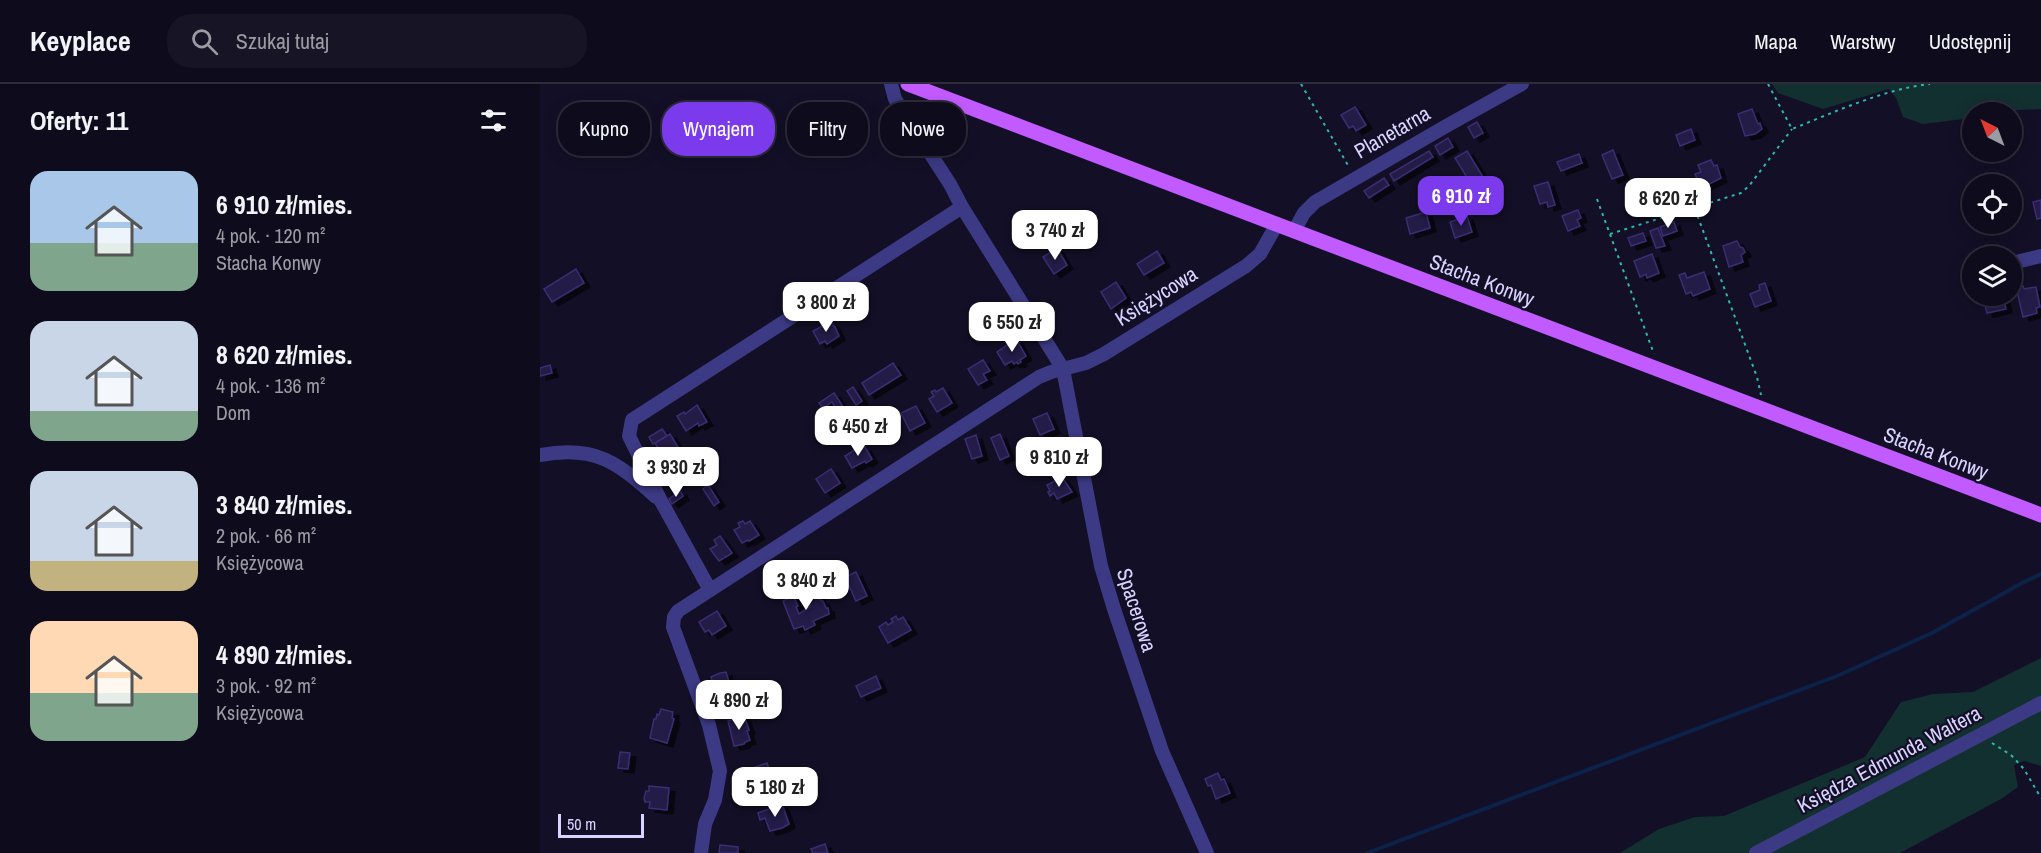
<!DOCTYPE html>
<html lang="pl">
<meta charset="utf-8">
<style>
body{margin:0;font-family:"Archivo Narrow",sans-serif;background:#171425;color:#f1f3f6;height:100vh;display:flex;flex-direction:column;font-size:22px;white-space:nowrap}
*{box-sizing:border-box;margin:0}
p{font-size:20px;color:#9b9ba3}
.icon{flex:none;width:33px;height:33px;fill:none;stroke:currentColor;stroke-width:2;stroke-linecap:round;stroke-linejoin:round}
.map{position:relative;flex:1;overflow:hidden}
.sheet{display:flex;flex-direction:column;background:#0e0b1c;width:540px}
.sheet>*{flex:none}
.top-card{position:absolute;left:18px;top:18px;width:570px;height:54px;display:flex;gap:12px}
.needle{width:39px;rotate:318deg}
.controls{position:absolute;left:1422px;top:18px;display:grid;gap:12px}
.controls a{display:grid;place-items:center;width:60px;height:60px;border-radius:50%;background:#0e0b1c;box-shadow:0 3px 15px #0003,0 0 0 2px #2e2b3b;font-size:30px}
.scale{position:absolute;left:18px;bottom:15px;width:86px;box-sizing:border-box;padding-left:6px;border:3px solid #d9d4ff;border-top:0;font-size:16px;line-height:21px;white-space:nowrap;color:#d9d4ff;-webkit-text-stroke:4px #130f26;paint-order:stroke}
.price{position:absolute;translate:-50% -51px;padding:0 14px;border-radius:12px;background:#fff;color:#222;font-size:20px;line-height:39px;filter:drop-shadow(0 2px 3px #0008)}
.price::after{content:'';position:absolute;left:50%;top:36px;width:18px;height:14px;margin-left:-9px;background:inherit;clip-path:polygon(0 0,100% 0,50% 100%)}
.price.current{background:#7c3aed;color:#fff}
ul{padding:0;list-style:none}
li{display:flex;align-items:center;gap:18px;height:150px;padding:0 30px}
li span{display:grid;place-items:center;flex:none;width:168px;height:120px;border-radius:18px;color:#555}
li>.icon{margin-inline-start:auto}
span .icon{width:72px;height:72px;fill:#fffc;stroke-width:1}
li b{font-size:26px}
h2{display:flex;justify-content:space-between;align-items:center;height:72px;padding:0 30px;font-size:26px}
.tag{padding:0 21px;border-radius:24px;background:#0e0b1c;box-shadow:0 3px 15px #0003,0 0 0 2px #2e2b3b;font-size:21px;line-height:54px}
.tag.current{background:#7c3aed;color:#fff}
header{display:flex;align-items:center;gap:36px;box-sizing:border-box;height:84px;padding:0 30px;background:#0e0b1c;border-bottom:2px solid #2e2b3b}
header strong{font-size:28px}
nav{display:flex;gap:33px;margin-inline-start:auto;font-size:21px}
.search{width:420px;height:54px;background:#171425;display:flex;align-items:center;gap:15px;box-sizing:border-box;padding:0 21px;border-radius:24px;color:#9b9ba3;font-size:22px}
main{display:flex;flex:1;min-height:0}
.map>svg:first-child{display:block}
</style>
<header>
<strong>Keyplace</strong>
<div class="search"><svg class="icon" aria-label="search" viewBox="0 0 24 24"><circle cx="10" cy="10" r="6"/><path d="M15 15l6 6"/></svg>Szukaj tutaj</div>
<nav><a>Mapa</a><a>Warstwy</a><a>Udostępnij</a></nav>
</header>
<main>
<section class="sheet">
<h2>Oferty: 11<svg class="icon" aria-label="filters" viewBox="0 0 24 24"><path d="M4 7h16M4 17h16"/><circle cx="9" cy="7" r="2"/><circle cx="15" cy="17" r="2"/></svg></h2>
<ul>
<li><span style="background:linear-gradient(#a9c7e8 60%,#7fa58c 0)"><svg class="icon" aria-label="home" viewBox="0 0 24 24"><path d="M3 11l9-7 9 7M6 9v11h12V9"/></svg></span><div><b>6 910 zł/mies.</b><p>4 pok. · 120 m²</p><p>Stacha Konwy</p></div></li>
<li><span style="background:linear-gradient(#c9d6e8 75%,#7fa58c 0)"><svg class="icon" aria-label="home" viewBox="0 0 24 24"><path d="M3 11l9-7 9 7M6 9v11h12V9"/></svg></span><div><b>8 620 zł/mies.</b><p>4 pok. · 136 m²</p><p>Dom</p></div></li>
<li><span style="background:linear-gradient(#c9d6e8 75%,#c2b280 0)"><svg class="icon" aria-label="home" viewBox="0 0 24 24"><path d="M3 11l9-7 9 7M6 9v11h12V9"/></svg></span><div><b>3 840 zł/mies.</b><p>2 pok. · 66 m²</p><p>Księżycowa</p></div></li>
<li><span style="background:linear-gradient(#ffd9b3 60%,#7fa58c 0)"><svg class="icon" aria-label="home" viewBox="0 0 24 24"><path d="M3 11l9-7 9 7M6 9v11h12V9"/></svg></span><div><b>4 890 zł/mies.</b><p>3 pok. · 92 m²</p><p>Księżycowa</p></div></li>
</ul>
</section>
<div class="map">
<svg width="1501" height="769" viewBox="0 0 1501 769">
<defs>
<filter id="shadow"><feDropShadow dx="6" dy="4" stdDeviation="0" flood-color="#0009"/></filter>
</defs>
<rect width="100%" height="100%" fill="#130f26"/>
<g fill="#12302f">
<path d="M1232 0H1501V25L1432 28V34L1383 40 1363 33 1356 14 1349 5 1283 25 1238 9Z"/>
<path d="M1501 574V682L1484 677 1474 681 1478 703 1461 715 1360 769H1080L1119 745 1155 733 1184 732 1325 673 1361 618 1393 610 1433 608Z"/>
</g>
<g fill="none" stroke-linecap="round" stroke-linejoin="round">
<path stroke="#0c2248" stroke-width="4" d="M827 769 1297 592 1392 549 1484 498 1501 490"/>
</g>
<g fill="#241b47" stroke="#3b2d73" stroke-width="1.5" filter="url(#shadow)">
<path d="M815 23 826 41 816 47 813 42 809 44 801 31Z"/>
<path d="M1212 25 1218 40 1220 39 1222 45 1215 50 1205 52 1198 30Z"/>
<path d="M937 38 943 49 934 54 928 43Z"/>
<path d="M1151 45 1155 56 1140 62 1136 51Z"/>
<path d="M908 54 913 63 900 71 895 62Z"/>
<path d="M1073 66 1083 91 1072 95 1062 71Z"/>
<path d="M889 67 893 73 854 97 850 90Z"/>
<path d="M927 67 946 98 934 105 915 74Z"/>
<path d="M1039 70 1042 79 1021 87 1017 78Z"/>
<path d="M1171 76 1174 82 1177 81 1181 94 1161 104 1155 90 1161 88 1158 81Z"/>
<path d="M844 94 849 101 829 114 824 107Z"/>
<path d="M1008 98 1015 121 1008 123 1007 118 1000 120 994 102Z"/>
<path d="M1501 116V134L1497 135 1493 118Z"/>
<path d="M1038 126 1041 134 1037 136 1040 142 1028 147 1022 132Z"/>
<path d="M886 128 890 144 870 150 866 134Z"/>
<path d="M927 132 932 148 915 154 910 138Z"/>
<path d="M1134 138 1137 147 1123 152 1120 143Z"/>
<path d="M1118 144 1125 162 1116 164 1110 147Z"/>
<path d="M1103 149 1106 157 1091 162 1088 154Z"/>
<path d="M1197 157 1200 163 1203 164 1205 168 1201 171 1203 178 1189 183 1183 162Z"/>
<path d="M517 164 527 181 514 190 503 173Z"/>
<path d="M617 167 624 179 604 191 597 180Z"/>
<path d="M1112 170 1119 189 1107 194 1106 190 1100 193 1094 177Z"/>
<path d="M36 185 44 199 12 218 4 205Z"/>
<path d="M1164 188 1170 205 1153 212 1151 208 1146 210 1139 191 1145 189 1147 194Z"/>
<path d="M576 198 586 214 571 225 561 208Z"/>
<path d="M1225 199 1231 217 1215 223 1210 210 1220 206 1219 201Z"/>
<path d="M1483 202 1484 205 1496 203 1500 223 1496 224 1497 229 1483 233 1476 203Z"/>
<path d="M1444 212H1463L1466 225 1447 229 1443 213Z"/>
<path d="M290 238 295 243 299 252 287 260 285 257 280 260 273 247Z"/>
<path d="M476 255 486 272 480 276 481 278 478 280 477 278 474 280 472 277 465 281 457 268Z"/>
<path d="M443 276 450 287 443 290 447 296 438 301 428 285Z"/>
<path d="M353 279 361 291 329 311 322 299Z"/>
<path d="M10 281 12 289 0 292V284Z"/>
<path d="M313 303 322 317 316 321 307 307Z"/>
<path d="M403 304 412 319 397 328 389 315 394 312 391 308 395 306 396 308Z"/>
<path d="M294 309 302 321 296 325 292 318 283 324 279 319Z"/>
<path d="M157 321 167 338 159 342 158 339 146 347 137 332 144 328 145 330Z"/>
<path d="M376 322 385 339 370 347 361 329Z"/>
<path d="M507 329 514 345 500 351 493 335Z"/>
<path d="M122 345 127 352 113 360 109 353Z"/>
<path d="M130 350 139 365 124 374 115 359Z"/>
<path d="M460 350 469 372 460 376 451 354Z"/>
<path d="M436 351 442 372 432 375 425 355Z"/>
<path d="M325 363 332 375 326 379 325 377 312 384 305 372 318 364 320 366Z"/>
<path d="M291 385 300 399 285 409 276 395Z"/>
<path d="M522 393 532 408 517 415 514 409 510 412 508 408 510 407 507 401Z"/>
<path d="M168 401 179 418 174 422 163 405Z"/>
<path d="M140 407 143 412 132 420 129 415Z"/>
<path d="M203 437 205 440 210 437 219 451 209 457 208 456 202 459 194 446 200 443 198 439Z"/>
<path d="M180 452 192 469 179 477 170 465 177 461 174 456Z"/>
<path d="M316 488 327 512 316 517 305 493Z"/>
<path d="M277 507 281 517H283L286 524H288L289 530 273 537 275 541 265 546 263 542 254 545 243 517 253 512 258 522 256 523 259 530 270 523 265 513Z"/>
<path d="M177 527 186 542 172 551 169 546 165 548 159 538Z"/>
<path d="M356 532 358 536 363 533 371 546 348 559 339 543 346 538 348 541 353 538 351 535Z"/>
<path d="M186 588 193 612 179 616 171 593 180 589Z"/>
<path d="M336 592 341 604 321 613 316 602Z"/>
<path d="M121 625 133 628 132 634 134 635 127 659 110 654 114 635H116L117 630 119 631Z"/>
<path d="M204 632 209 646 207 647 210 656 205 658 204 660 194 662 188 637Z"/>
<path d="M80 668 90 669 88 685 78 684Z"/>
<path d="M227 679 235 702 225 705 224 703 218 705 214 691 210 692 207 686Z"/>
<path d="M678 689 681 696 684 695 690 709 676 715 671 701 668 702 665 695Z"/>
<path d="M109 702 129 704 127 726 109 724 110 718H105L104 714 106 707H109Z"/>
<path d="M242 720 249 740 242 744 230 747 225 734 220 736 218 729Z"/>
<path d="M285 760 288 769H273L271 765Z"/>
<path d="M180 761 198 763V769H179Z"/>
</g>
<g fill="none" stroke-linecap="round" stroke-linejoin="round">
<g stroke="#2fb8b0" stroke-width="2" stroke-dasharray="3 4.5" stroke-linecap="butt">
<path d="M761 0 809 83"/>
<path d="M1228 0 1252 45C1295 28 1344 5 1390 0"/>
<path d="M1057 115 1114 270"/>
<path d="M1155 125 1217 293 1221 311"/>
<path d="M1070 150 1201 109 1209 102 1252 45"/>
<path d="M1452 659 1471 671 1484 685 1501 714"/>
</g>
<g stroke="#3d3a85" stroke-width="14">
<path d="M351 0 355 15 410 100 422 123 523 285 561 482 574 525 622 667 667 769"/>
<path d="M754 147 764 129 775 118 908 41 982 0"/>
<path d="M1472 179 1501 172"/>
<path d="M0 371C55 361 77 378 116 413"/>
<path d="M170 506 121 417 89 352 92 336 422 123"/>
<path d="M161 769 165 740 175 716 180 687 169 641 133 543 134 533 138 527 499 293 511 288 546 279 564 270 706 182 720 170 737 140"/>
<path d="M1216 769 1501 619"/>
</g>
<path stroke="#c25bff" stroke-width="15" d="M368 0 1501 431"/>
</g>
<g text-anchor="middle" dominant-baseline="central" stroke-width="4.5" stroke-linejoin="round" paint-order="stroke">
<g font-size="21" fill="#d9d4ff" stroke="#130f26">
<text transform="translate(852 48) rotate(-30)">Planetarna</text>
<text transform="translate(942 196) rotate(21)">Stacha Konwy</text>
<text transform="translate(616 212) rotate(-32)">Księżycowa</text>
<text transform="translate(1396 369) rotate(21)">Stacha Konwy</text>
<text transform="translate(597 526) rotate(72)">Spacerowa</text>
<text transform="translate(1349 675) rotate(-28)">Księdza Edmunda Waltera</text>
</g>
</g>
</svg>
<div class="controls">
<a><svg class="needle" viewBox="-14 -14 28 28"><path d="M0-13l5 13h-10z" fill="#e53935"/><path d="M0 13l5-13h-10z" fill="#9b9ba3"/></svg></a>
<a><svg class="icon" aria-label="locate" viewBox="0 0 24 24"><circle cx="12" cy="12" r="6"/><path d="M12 2v4M12 18v4M2 12h4M18 12h4"/></svg></a>
<a><svg class="icon" aria-label="layers" viewBox="0 0 24 24"><path d="M12 4l9 5-9 5-9-5zM3 14l9 5 9-5"/></svg></a>
</div>
<div class="scale">50 m</div>
<b class="price current" style="left:921px;top:143px">6 910 zł</b>
<b class="price" style="left:1128px;top:145px">8 620 zł</b>
<b class="price" style="left:515px;top:177px">3 740 zł</b>
<b class="price" style="left:286px;top:249px">3 800 zł</b>
<b class="price" style="left:472px;top:269px">6 550 zł</b>
<b class="price" style="left:318px;top:373px">6 450 zł</b>
<b class="price" style="left:519px;top:404px">9 810 zł</b>
<b class="price" style="left:136px;top:414px">3 930 zł</b>
<b class="price" style="left:266px;top:527px">3 840 zł</b>
<b class="price" style="left:199px;top:647px">4 890 zł</b>
<b class="price" style="left:235px;top:734px">5 180 zł</b>
<div class="top-card">
<a class="tag">Kupno</a>
<a class="tag current">Wynajem</a>
<a class="tag">Filtry</a>
<a class="tag">Nowe</a>
</div>
</div>
</main>
